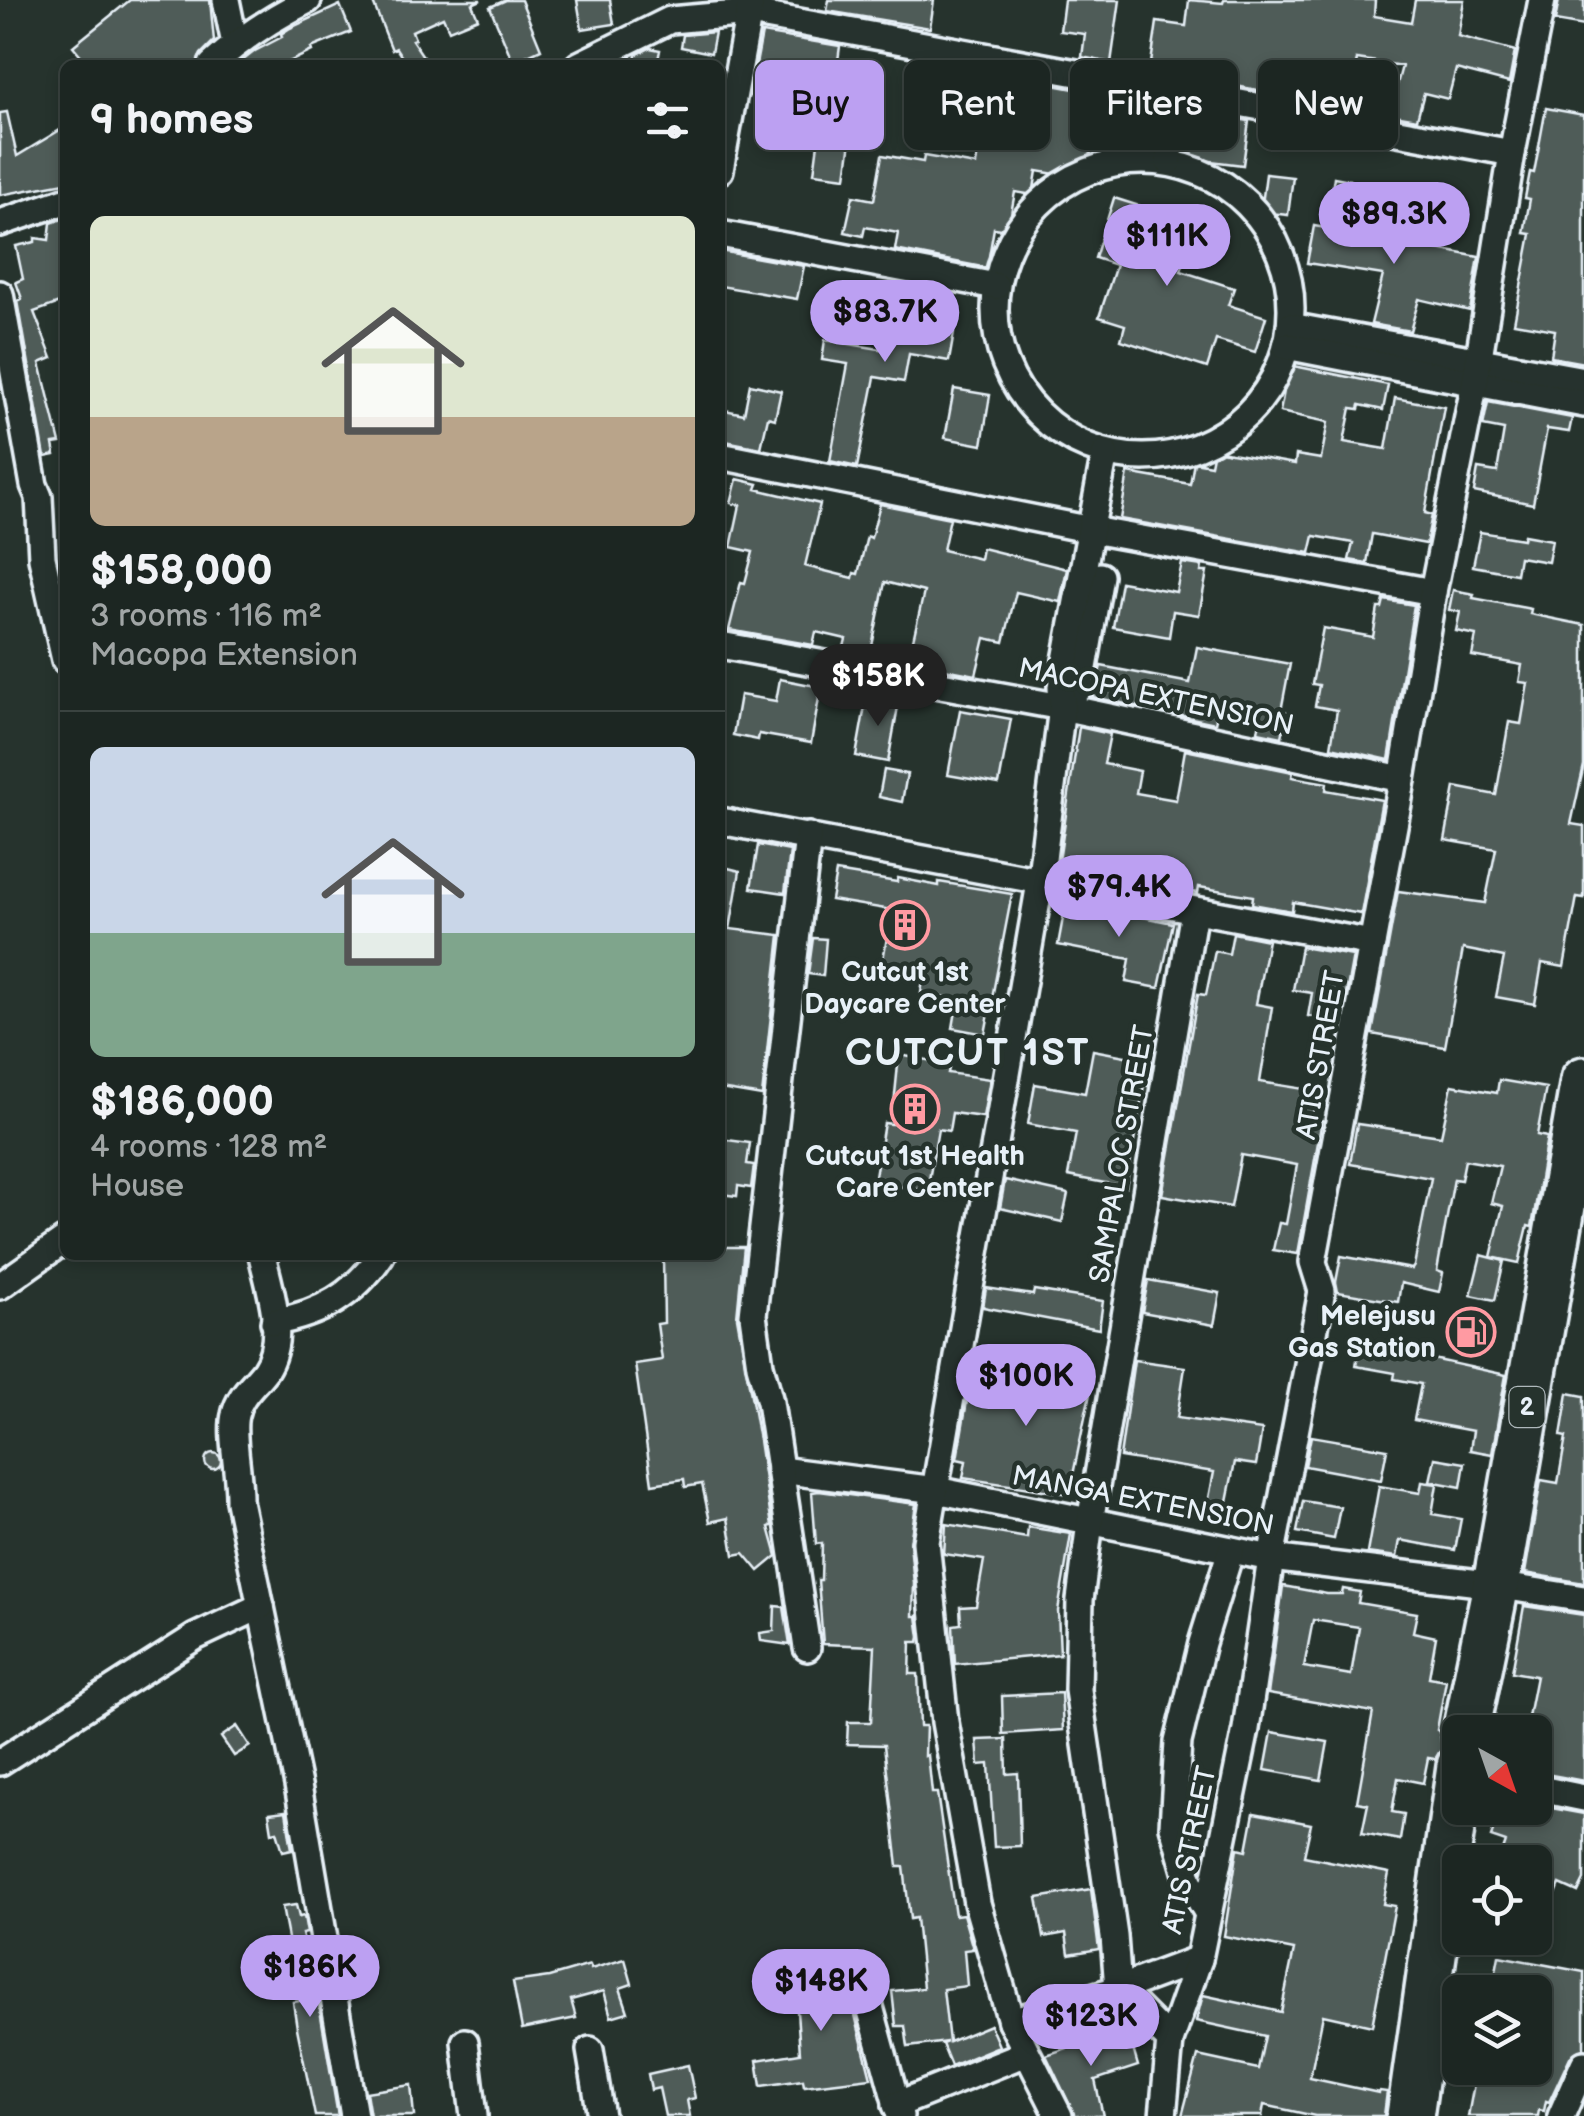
<!DOCTYPE html>
<meta charset="utf-8">
<style>
body{margin:0;font-family:"Balsamiq Sans",sans-serif;background:#29322f;color:#f1f3f6;height:100vh;display:flex;flex-direction:column;font-size:38px;white-space:nowrap}
*{box-sizing:border-box;margin:0}
p{font-size:32px;color:#a0a5a5}
.icon{flex:none;width:55px;height:55px;fill:none;stroke:currentColor;stroke-width:2;stroke-linecap:round;stroke-linejoin:round}
.map{position:relative;flex:1;overflow:hidden}
.drawer{position:absolute;left:60px;top:60px;width:665px;height:1200px;display:flex;flex-direction:column;background:#1c2622;border-radius:15px;box-shadow:0 5px 15px #0003,0 0 0 2px #3a4340}
.drawer>*{flex:none}
.banner{position:absolute;left:755px;top:60px;width:678px;height:90px;display:flex;gap:20px}
.needle{width:65px;rotate:140deg}
.controls{position:absolute;left:1442px;top:1715px;display:grid;gap:20px}
.controls a{display:grid;place-items:center;width:110px;height:110px;border-radius:15px;background:#1c2622;box-shadow:0 5px 15px #0003,0 0 0 2px #3a4340;font-size:50px}
.price{position:absolute;translate:-50% -85px;padding:0 22px;border-radius:35px;background:#bca0f2;color:#111;font-size:32px;line-height:65px;filter:drop-shadow(0 2px 5px #0008)}
.price::after{content:'';position:absolute;left:50%;top:60px;width:30px;height:22px;margin-left:-15px;background:inherit;clip-path:polygon(0 0,100% 0,50% 100%)}
.price.active{background:#222;color:#fff}
ul{padding:0;list-style:none}
li{display:grid;align-content:center;gap:20px;height:530px;padding:0 30px}
li+li{border-top:2px solid #3a4340}
li span{display:grid;place-items:center;height:310px;border-radius:15px;color:#555}
li>.icon{margin-inline-start:auto}
span .icon{width:180px;height:180px;fill:#fffc;stroke-width:1}
li b{font-size:42px}
h2{display:flex;justify-content:space-between;align-items:center;height:120px;padding:0 30px;font-size:42px}
.pill{padding:0 35px;border-radius:15px;background:#1c2622;box-shadow:0 5px 15px #0003,0 0 0 2px #3a4340;font-size:35px;line-height:90px}
.pill.active{background:#bca0f2;color:#111}
.map>svg:first-child{display:block}
</style>
<div class="map">
<svg width="1584" height="2116" viewBox="0 0 1584 2116">
<rect width="100%" height="100%" fill="#26332d"/>
<filter id="ink" filterUnits="userSpaceOnUse"><feTurbulence type="fractalNoise" baseFrequency=".01" numOctaves="2"/><feDisplacementMap in="SourceGraphic" scale="20" xChannelSelector="R" yChannelSelector="G"/><feConvolveMatrix kernelMatrix="1 2 1 2 8 2 1 2 1" color-interpolation-filters="sRGB"/></filter>
<g filter="url(#ink)">
<g fill="#505c59" stroke="#e8f1f8" stroke-width="2.5" fill-rule="evenodd">
<path d="M130 0H210L214 41 201 54 196 65H126L118 58 110 65H89L73 46Z"/>
<path d="M372 0H481L472 4 478 18 449 30 443 17 412 31 415 39 412 40 429 65H407L396 48 392 50Z"/>
<path d="M506 0H521L541 49 513 62 490 7Z"/>
<path d="M577 0H610L614 24 582 29Z"/>
<path d="M829 0H934L930 28 827 11Z"/>
<path d="M1064 0H1120L1111 63 1082 57 1085 34 1060 31Z"/>
<path d="M1189 0 1223 3 1224 0H1375L1374 16 1411 22 1415 0H1464L1458 36 1515 51 1509 83 1456 69 1448 99 1424 93 1417 119 1389 114 1402 66 1357 59 1349 107 1150 70 1157 22 1186 26Z"/>
<path d="M1559 0H1584V26L1555 21Z"/>
<path d="M340 5 351 32 311 48 312 51 283 65H237L255 51 282 37 281 34 290 28Z"/>
<path d="M715 32 711 53 681 47 683 35Z"/>
<path d="M762 33 840 46 832 105 750 96Z"/>
<path d="M650 48 660 50 657 65H634L636 55Z"/>
<path d="M989 73 1159 105 1154 148 1097 139 1096 147 1092 146 1088 170 1068 167 1067 176 1037 171 1033 195 1015 192 1008 230 994 228 987 268 895 250 898 233 865 227 863 236 845 232 853 196 874 200 882 155 923 162 924 156 976 165Z"/>
<path d="M1546 108 1584 115V363L1551 357 1555 330 1514 323 1531 234 1524 233 1530 199 1525 198 1530 172 1534 173Z"/>
<path d="M1191 111 1249 121 1243 165 1186 158Z"/>
<path d="M7 112 17 156 65 127V183L0 195V113Z"/>
<path d="M819 136 851 141 846 177 814 173Z"/>
<path d="M1266 174 1293 177 1288 215 1261 212Z"/>
<path d="M1334 177 1350 180 1343 231 1479 257 1470 311 1419 299 1410 331 1371 324 1383 275 1307 263 1314 226 1326 228Z"/>
<path d="M1114 198 1196 224 1181 271 1234 288 1228 305 1266 317 1255 352 1216 340 1207 368 1121 340 1125 325 1099 317 1116 265 1095 258Z"/>
<path d="M65 218V301L34 312 52 358 40 363 60 443 53 444 55 455 45 457 18 301 22 299 16 282 23 279 16 246 35 242V238L49 240 51 223Z"/>
<path d="M720 251 804 266 797 299 720 286Z"/>
<path d="M889 296 953 307 949 332 954 333 949 361 909 354 904 382 875 377 857 467 830 461 848 364 822 360 825 340 880 349Z"/>
<path d="M1289 365 1388 385 1383 410 1360 405 1359 409 1351 408 1344 442 1386 449 1395 398 1444 407 1425 513 1432 515 1426 544 1372 534 1367 563 1349 560 1353 543 1314 536 1310 553 1120 519 1128 473 1190 484 1194 462 1211 465 1214 450 1295 464 1296 455 1321 459 1328 422 1280 412Z"/>
<path d="M750 384 781 391 775 419 768 417 761 448 720 440V409L744 414Z"/>
<path d="M954 389 990 395 982 445 945 438Z"/>
<path d="M1488 402 1572 418 1569 432 1547 429 1533 504 1474 492 1478 469 1497 472 1504 430 1483 426Z"/>
<path d="M737 479 758 484 756 489 820 504 805 566 853 578 854 573 858 574 867 536 871 538 880 504 950 518 943 550 980 559 982 548 1067 569 1060 602 1016 592 1004 642 985 638 976 675 908 662 924 592 885 582 870 656 843 651 846 639 816 632 813 645 729 630 741 582 745 583 753 552 731 547 740 505 731 503Z"/>
<path d="M1480 532 1523 539 1524 535 1552 540 1548 562 1519 557 1516 574 1473 566Z"/>
<path d="M1182 563 1202 566 1201 572H1207L1199 615 1173 611 1169 637 1113 627 1121 582 1176 592Z"/>
<path d="M1453 590 1474 594 1473 598 1531 609 1530 614 1584 625V765L1571 824 1584 826V898L1577 897 1564 967 1542 963 1535 1004 1496 997 1504 957 1463 949 1445 1047 1372 1034 1398 891 1485 903 1496 849 1445 840 1455 787 1496 795 1509 722 1521 724 1528 683 1519 682 1522 665 1472 656 1476 635 1456 631 1460 612 1449 610Z"/>
<path d="M1384 600 1414 605 1389 760 1331 747 1337 710 1315 706 1319 685 1312 684 1323 628 1373 637 1378 608H1382Z"/>
<path d="M1197 647 1290 664 1281 711 1287 712 1282 737 1258 732 1260 720 1217 713 1215 723 1093 697 1101 666 1190 683Z"/>
<path d="M780 679 821 687 811 743 759 734 758 740 733 735 740 695 776 701Z"/>
<path d="M867 695 899 701 888 762 856 756Z"/>
<path d="M960 710 1011 719 999 784 948 775Z"/>
<path d="M1079 727 1110 734 1104 764 1140 771 1136 793 1176 800 1185 750 1293 772 1292 777 1327 783 1326 790 1382 800 1361 914 1293 902 1292 911 1252 904 1253 896 1199 887 1198 893 1058 868Z"/>
<path d="M884 770 907 774 902 802 879 797Z"/>
<path d="M758 845 790 851 785 893 751 888Z"/>
<path d="M720 866 740 871 730 929 780 935 762 1096 720 1089Z"/>
<path d="M836 872 897 882 898 878 939 886V882L1012 894 985 1034 953 1028 958 999 921 993 924 973 882 965 892 910 831 900Z"/>
<path d="M1066 902 1173 923 1159 988 1126 982 1130 959 1058 945Z"/>
<path d="M1233 933 1268 940 1256 1004 1272 1007 1260 1082 1317 1091 1312 1118 1322 1120 1298 1254 1273 1250 1279 1223 1286 1224 1297 1165 1241 1155 1231 1207 1162 1195 1198 994 1206 995 1215 951 1229 954Z"/>
<path d="M813 938 826 939 823 976 808 974Z"/>
<path d="M1301 947 1353 956 1341 1022 1308 1016 1312 993 1293 990Z"/>
<path d="M1093 1050 1152 1061 1148 1086 1144 1085 1126 1187 1068 1176 1076 1133 1028 1124 1035 1084 1085 1093Z"/>
<path d="M899 1055 950 1064 948 1073 990 1079 983 1117 952 1113 949 1131 938 1129 927 1191 874 1182 884 1123 892 1124Z"/>
<path d="M1499 1080 1546 1088 1537 1135 1547 1137 1532 1227 1528 1226 1519 1263 1491 1257 1503 1206 1491 1203 1500 1166 1465 1160 1461 1180 1454 1179 1437 1271 1443 1273 1439 1292 1401 1283 1398 1302 1338 1292 1336 1282 1341 1256 1412 1269 1414 1266 1431 1178 1350 1164 1357 1124 1441 1136 1452 1085 1497 1093Z"/>
<path d="M720 1139 750 1143 747 1164 754 1165 751 1188 738 1186 737 1196 720 1194Z"/>
<path d="M1005 1180 1068 1194 1062 1222 1000 1208Z"/>
<path d="M720 1247H744L737 1317 759 1440 772 1526 769 1527 777 1556 759 1571 744 1553 734 1555 728 1518 710 1522 702 1484 685 1487 684 1479 652 1484 635 1364 662 1360 657 1324 664 1323 663 1255H720Z"/>
<path d="M1481 1255 1504 1261 1495 1300 1471 1295Z"/>
<path d="M1148 1280 1220 1293 1214 1325 1142 1312Z"/>
<path d="M986 1288 1033 1295 1034 1290 1103 1301 1099 1329 983 1307Z"/>
<path d="M1360 1343 1506 1375 1492 1454 1470 1450 1473 1431 1414 1420 1421 1384 1394 1379 1395 1373 1356 1366Z"/>
<path d="M1036 1359 1083 1367 1080 1382 1092 1384 1069 1494 963 1478 966 1461 957 1459 971 1378 1031 1388Z"/>
<path d="M1134 1360 1185 1367 1177 1418 1262 1430 1256 1465 1235 1462 1226 1506 1208 1503 1214 1472 1120 1457Z"/>
<path d="M1568 1393 1584 1396V1583L1525 1573 1541 1480 1558 1483 1566 1437 1561 1436Z"/>
<path d="M1311 1436 1387 1449 1381 1480 1305 1466Z"/>
<circle cx="213" cy="1461" r="8"/>
<path d="M1435 1458 1465 1463 1461 1487 1430 1481Z"/>
<path d="M1422 1482 1437 1484 1432 1514 1461 1519 1455 1550 1400 1540 1397 1557 1367 1553 1379 1486 1420 1493Z"/>
<path d="M819 1491 916 1504 910 1543 914 1584 913 1616H917L920 1637 919 1642H911L910 1674H918L920 1726H926L925 1756 928 1755 932 1793H937L955 1915 963 1914 973 1949 964 1950 967 1986 943 1989 949 2042 990 2025 999 2046 951 2066 942 2044 947 2042 908 2047 905 2026H896L892 1991 923 1988 916 1918 910 1919 904 1867H898L884 1745 847 1744 848 1722H871L875 1646 823 1644 818 1580H821L822 1543 816 1544 812 1492Z"/>
<path d="M1303 1501 1340 1507 1334 1539 1297 1532Z"/>
<path d="M946 1524 1027 1538 1028 1527 1071 1534 1058 1611 1060 1654 955 1664 953 1625 961 1624 960 1607 976 1606 984 1560 944 1554Z"/>
<path d="M1283 1586 1327 1594H1342L1343 1589 1360 1592 1358 1603 1417 1613 1413 1632 1436 1637 1429 1677 1446 1680 1437 1730 1440 1731 1442 1748 1435 1759 1428 1758 1423 1783 1398 1778 1392 1812 1404 1814 1400 1840 1362 1833 1368 1804 1357 1802 1373 1712 1268 1694ZM1313 1620 1359 1627 1351 1675 1304 1667Z"/>
<path d="M775 1606 784 1607 790 1645 761 1641 760 1633 774 1631Z"/>
<path d="M1524 1606 1584 1615V1781L1535 1772V1732H1525L1536 1676 1512 1672Z"/>
<path d="M1061 1693 1063 1730 1003 1734 1002 1696Z"/>
<path d="M237 1726 250 1746 234 1756 221 1737Z"/>
<path d="M1272 1732 1328 1742 1321 1780 1265 1770Z"/>
<path d="M1006 1739 1007 1774 1018 1773 1020 1846 994 1847 989 1764 979 1765 977 1740Z"/>
<path d="M1535 1805 1584 1814V1880L1578 1892 1560 1884 1556 1894 1535 1887V1862H1499L1506 1842 1491 1837 1501 1808H1535Z"/>
<path d="M286 1811 292 1849 283 1851 277 1831 272 1832 269 1813Z"/>
<path d="M1254 1813 1311 1824 1304 1856 1389 1873 1383 1904 1395 1906 1372 2026 1323 2015 1310 2078 1379 2093 1380 2091 1387 2092 1384 2116H1315L1264 2105 1262 2116H1182L1198 2056 1258 2069 1265 2036 1196 2021 1203 1995 1281 2012 1294 1950 1224 1936 1238 1848 1247 1850Z"/>
<path d="M1091 1889 1099 1949 1069 1954 1066 1933 1044 1937 1037 1898Z"/>
<path d="M296 1905 299 1917 304 1916 307 1933 302 1934 318 1998 338 2116H315L297 2028 293 2002 300 2001 282 1907Z"/>
<path d="M1499 1956 1584 1972V2048L1570 2057 1549 2102 1546 2101 1544 2111 1539 2110 1538 2116H1468L1477 2068H1535V1992H1492Z"/>
<path d="M625 1959 632 1984 620 1988 628 2012 611 2017 604 1991 571 2000 576 2018 522 2029 513 1982 549 1977 590 1965 591 1969Z"/>
<path d="M841 1964 844 1997 860 1995 854 2011 871 2078 804 2086 803 2080 761 2086 757 2060 800 2053 794 1969Z"/>
<path d="M1127 2028 1138 2066 1095 2080 1103 2116H1075L1046 2055Z"/>
<path d="M688 2065 695 2098 687 2100 690 2116H665L659 2088 651 2090 648 2074Z"/>
<path d="M411 2085 414 2116H370L366 2092Z"/>
</g>
<g fill="none" stroke-linecap="round" stroke-linejoin="round">
<g stroke="#e8f1f8" stroke-width="32">
<g id="street">
<path d="M226 0 235 44"/>
<path d="M212 65C241 38 272 18 308 0"/>
<path d="M579 65 670 20 750 13 1512 153"/>
<circle cx="1143" cy="309" r="148"/>
<path d="M1169 162 1177 93"/>
<path d="M720 170 751 0"/>
<path d="M0 223 65 201"/>
<path d="M720 234 996 286"/>
<path d="M0 294 34 485 39 497 42 558 65 660"/>
<path d="M1290 326 1584 380"/>
<path d="M1286 346 1584 404"/>
<path d="M720 456 1092 530 1433 592"/>
<path d="M720 645 1062 707 1402 779"/>
<path d="M1062 707 1081 685 1100 576"/>
<path d="M720 821 1372 943"/>
<path d="M262 1255C270 1290 287 1337 265 1370 254 1385 239 1395 235 1415 230 1434 240 1477 239 1501L298 1785 354 2116"/>
<path d="M0 1286 65 1240"/>
<path d="M274 1322C321 1314 354 1295 381 1255"/>
<path d="M780 1470 936 1490 1271 1558 1496 1585 1584 1599"/>
<path d="M807 1648 770 1402 760 1365 753 1315 808 836"/>
<path d="M0 1762 195 1637 261 1606"/>
<path d="M1535 1788 1584 1798"/>
<path d="M1208 1914 1189 1881 1173 1826 1178 1742 1202 1643 1231 1550"/>
<path d="M870 2007 900 2116"/>
<path d="M1011 2021 1118 1989 1199 1959"/>
<path d="M1170 2041 1118 1989 1114 1936 1078 1690 1080 1600 1090 1522 1194 911"/>
<path d="M465 2042 474 2116"/>
<path d="M590 2050 601 2116"/>
<path d="M896 2105 1026 2053"/>
<path d="M1059 2116 1011 2021 977 1903 945 1722 926 1542 1040 883 1062 707 1061 687 1105 453"/>
<path d="M1163 2116 1170 2041 1199 1959 1246 1729 1271 1558 1322 1291 1313 1262 1398 804 1433 592 1475 382 1512 153 1542 0"/>
<path d="M1561 2116 1584 2064"/>
</g>
</g>
<g stroke="#e8f1f8" stroke-width="52">
<g id="highway">
<path d="M1466 1732 1496 1585 1584 1080"/>
<path d="M1410 2116 1460 1766"/>
</g>
</g>
<use href="#street" stroke="#26332d" stroke-width="25"/>
<use href="#highway" stroke="#26332d" stroke-width="45"/>
</g>
</g>
<defs>
<g id="building-ring" transform="scale(2.5)"><circle r="9.5" fill="#26332d" stroke="#ff9aa2" stroke-width="1.5"/><path d="M-4-6H4V6H1V3H-1V6H-4ZM-2.5-4.3h1.7v1.8h-1.7ZM.8-4.3h1.7v1.8H.8ZM-2.5-1h1.7V.8h-1.7ZM.8-1h1.7V.8H.8Z" fill="#ff9aa2"/></g>
<g id="fuel-ring" transform="scale(2.5)"><circle r="9.5" fill="#26332d" stroke="#ff9aa2" stroke-width="1.5"/><path d="M-5.5-6h7V0h2V4h1.3V-2.5L3-4.5l.8-.8L6-3V5H2.5V1h-1V6h-7ZM-4.2-4.7v3.2H.2V-4.7Z" fill="#ff9aa2"/></g>
</defs>
<g fill-rule="evenodd">
<use href="#building-ring" x="905" y="925"/>
<use href="#building-ring" x="915" y="1109"/>
<use href="#fuel-ring" x="1471" y="1332"/>
</g>
<g text-anchor="middle" dominant-baseline="central" stroke-width="9" stroke-linejoin="round" paint-order="stroke">
<rect fill="#26332d" stroke="#aeb8bb" stroke-width="2.5" x="1509.5" y="1387" width="35" height="40" rx="8"/>
<g font-size="25" font-weight="bold" fill="#e8f1f8">
<text x="1527" y="1407">2</text>
</g>
<g font-size="28" fill="#e8f1f8" stroke="#26332d">
<text transform="translate(1156 697) rotate(12)">MACOPA EXTENSION</text>
<text transform="translate(1321 1055) rotate(-80)">ATIS STREET</text>
<text transform="translate(1122 1154) rotate(-80)">SAMPALOC STREET</text>
<text transform="translate(1143 1501) rotate(11)">MANGA EXTENSION</text>
<text transform="translate(1190 1850) rotate(-78)">ATIS STREET</text>
</g>
<g font-size="28" font-weight="bold" fill="#e8f1f8" stroke="#26332d">
<text x="905" y="972">Cutcut 1st<tspan x="905" dy="32">Daycare Center</tspan></text>
<text x="915" y="1156">Cutcut 1st Health<tspan x="915" dy="32">Care Center</tspan></text>
<text x="1436" y="1316" text-anchor="end">Melejusu<tspan x="1436" dy="32">Gas Station</tspan></text>
</g>
<g font-size="38" font-weight="bold" letter-spacing="2.5" fill="#e8f1f8" stroke="#26332d">
<text x="968" y="1053">CUTCUT 1ST</text>
</g>
</g>
</svg>
<div class="controls">
<a><svg class="needle" viewBox="-14 -14 28 28"><path d="M0-13l5 13h-10z" fill="#e53935"/><path d="M0 13l5-13h-10z" fill="#a0a5a5"/></svg></a>
<a><svg class="icon" aria-label="locate" viewBox="0 0 24 24"><circle cx="12" cy="12" r="6"/><path d="M12 2v4M12 18v4M2 12h4M18 12h4"/></svg></a>
<a><svg class="icon" aria-label="layers" viewBox="0 0 24 24"><path d="M12 4l9 5-9 5-9-5zM3 14l9 5 9-5"/></svg></a>
</div>
<b class="price" style="left:1394px;top:267px">$89.3K</b>
<b class="price" style="left:1167px;top:289px">$111K</b>
<b class="price" style="left:885px;top:365px">$83.7K</b>
<b class="price active" style="left:878px;top:729px">$158K</b>
<b class="price" style="left:1119px;top:940px">$79.4K</b>
<b class="price" style="left:1026px;top:1429px">$100K</b>
<b class="price" style="left:310px;top:2020px">$186K</b>
<b class="price" style="left:821px;top:2034px">$148K</b>
<b class="price" style="left:1091px;top:2069px">$123K</b>
<div class="banner">
<a class="pill active">Buy</a>
<a class="pill">Rent</a>
<a class="pill">Filters</a>
<a class="pill">New</a>
</div>
<section class="drawer">
<h2>9 homes<svg class="icon" aria-label="filters" viewBox="0 0 24 24"><path d="M4 7h16M4 17h16"/><circle cx="9" cy="7" r="2"/><circle cx="15" cy="17" r="2"/></svg></h2>
<ul>
<li><span style="background:linear-gradient(#dfe7d0 65%,#b9a48a 0)"><svg class="icon" aria-label="home" viewBox="0 0 24 24"><path d="M3 11l9-7 9 7M6 9v11h12V9"/></svg></span><div><b>$158,000</b><p>3 rooms · 116 m²</p><p>Macopa Extension</p></div></li>
<li><span style="background:linear-gradient(#c9d6e8 60%,#7fa58c 0)"><svg class="icon" aria-label="home" viewBox="0 0 24 24"><path d="M3 11l9-7 9 7M6 9v11h12V9"/></svg></span><div><b>$186,000</b><p>4 rooms · 128 m²</p><p>House</p></div></li>
</ul>
</section>
</div>
